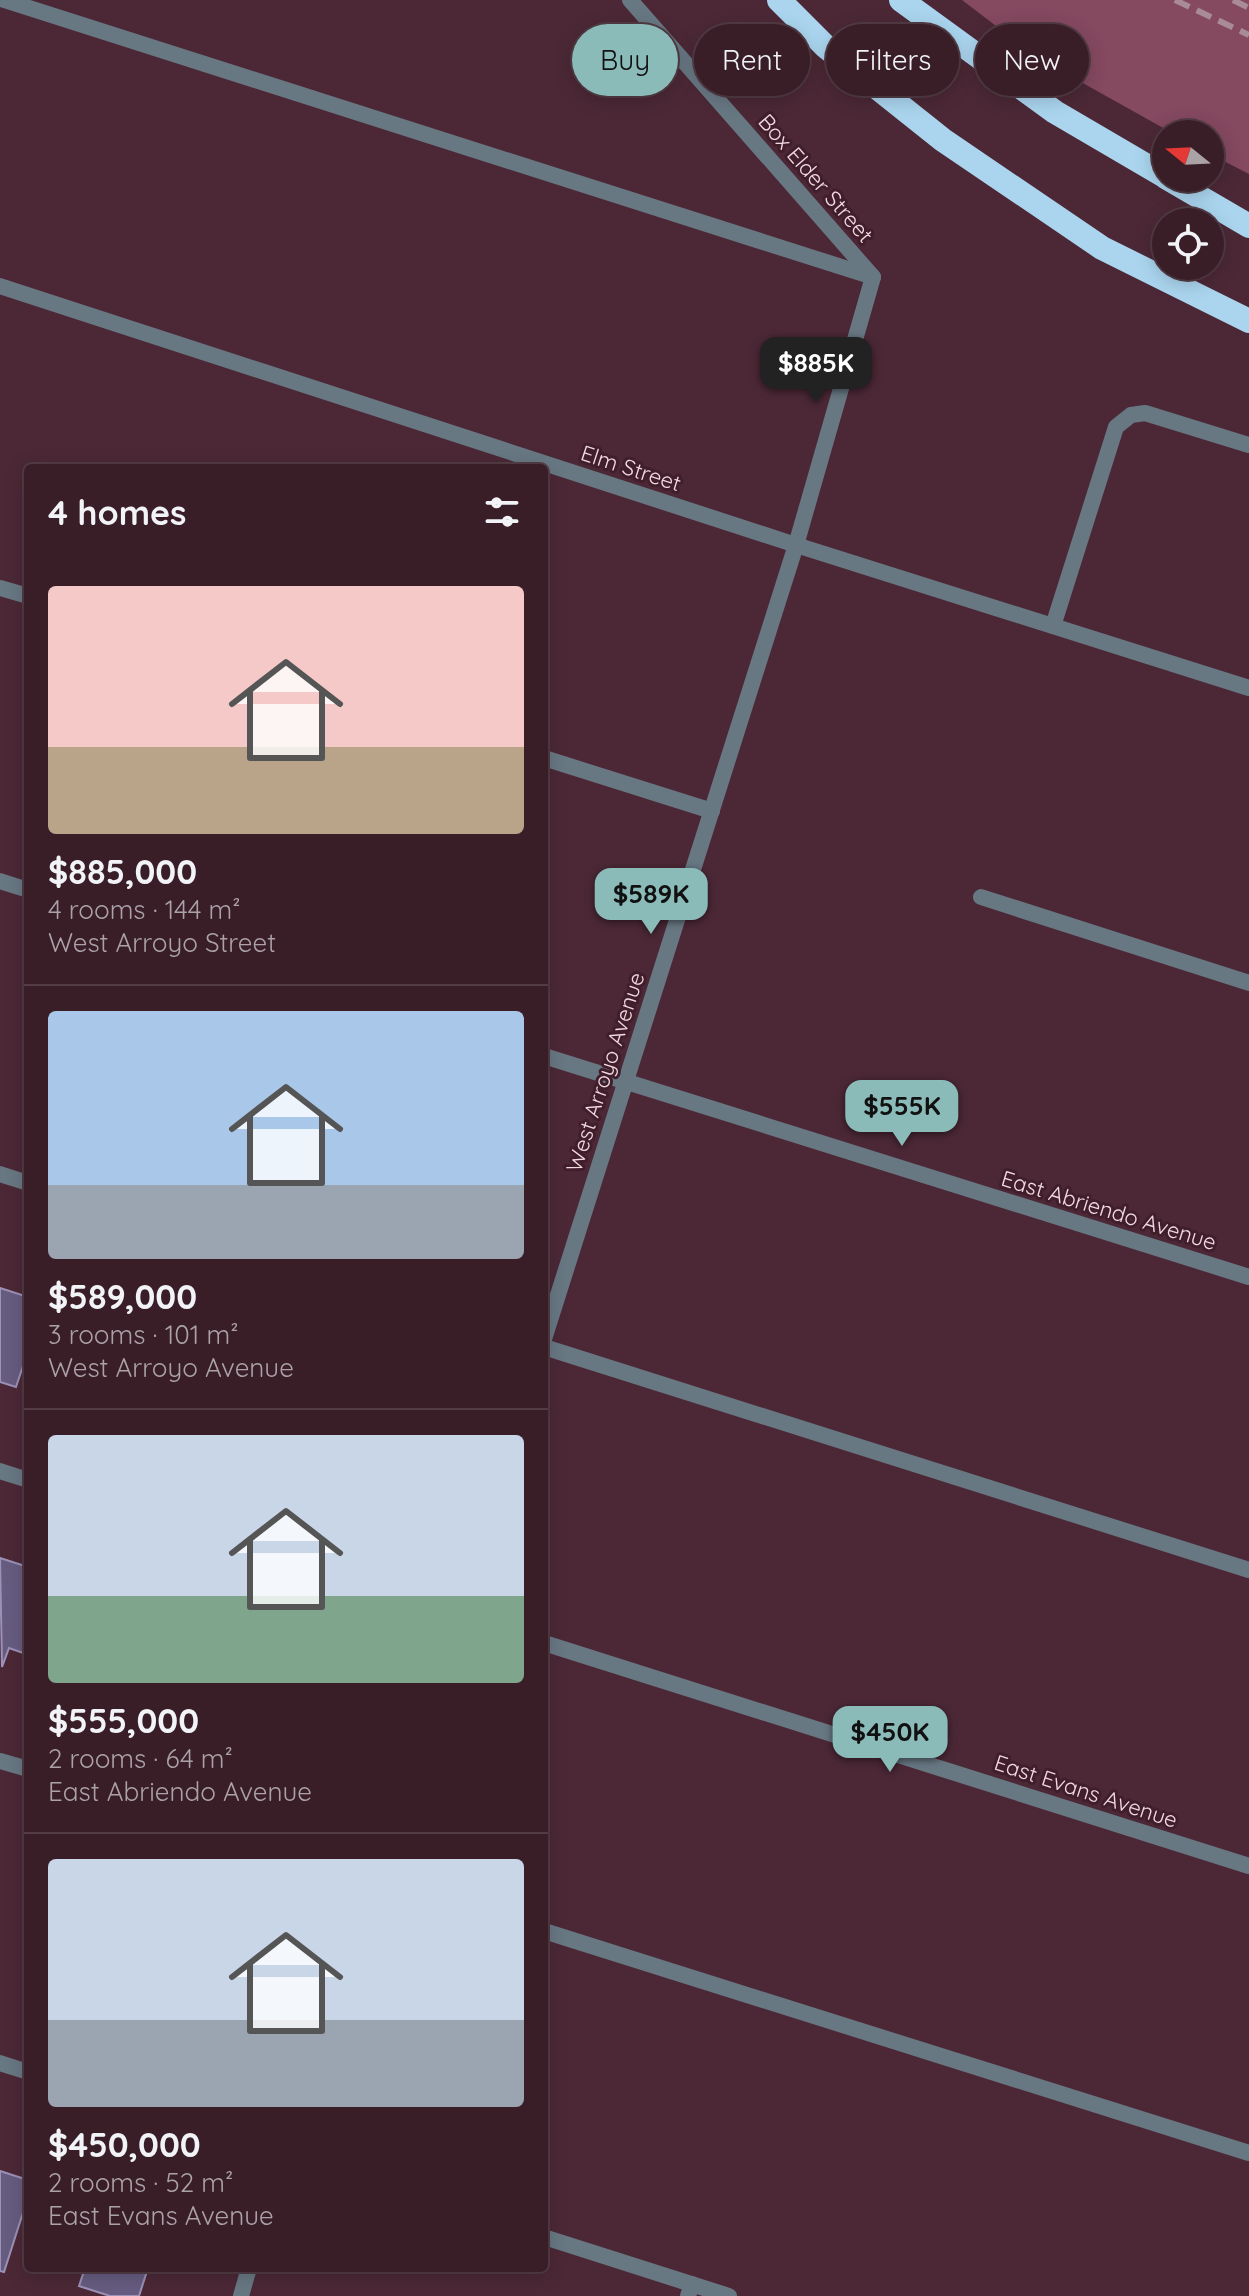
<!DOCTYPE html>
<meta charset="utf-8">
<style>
body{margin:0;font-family:Quicksand,sans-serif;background:#402730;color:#f1f3f6;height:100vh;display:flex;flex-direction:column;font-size:30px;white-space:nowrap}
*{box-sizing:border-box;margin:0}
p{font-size:26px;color:#aba2a8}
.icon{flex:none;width:44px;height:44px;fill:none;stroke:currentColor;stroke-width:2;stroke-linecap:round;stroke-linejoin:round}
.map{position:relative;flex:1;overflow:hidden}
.panel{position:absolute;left:24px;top:464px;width:524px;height:1808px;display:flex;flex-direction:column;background:#391e28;border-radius:8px;box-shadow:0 4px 20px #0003,0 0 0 2px #533c45}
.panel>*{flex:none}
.banner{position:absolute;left:572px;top:24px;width:556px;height:72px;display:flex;gap:16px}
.needle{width:52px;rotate:288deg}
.controls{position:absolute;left:1152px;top:120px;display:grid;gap:16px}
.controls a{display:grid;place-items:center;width:72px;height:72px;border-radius:50%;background:#391e28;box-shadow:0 4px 20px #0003,0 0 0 2px #533c45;font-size:40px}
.price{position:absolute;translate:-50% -68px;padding:0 18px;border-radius:16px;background:#8bbbb9;color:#111;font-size:26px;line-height:52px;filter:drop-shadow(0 2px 4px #0008)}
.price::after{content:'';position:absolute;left:50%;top:48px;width:24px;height:18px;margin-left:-12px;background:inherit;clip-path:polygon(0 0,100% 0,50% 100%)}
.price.on{background:#222;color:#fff}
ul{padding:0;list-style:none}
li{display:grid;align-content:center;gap:16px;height:424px;padding:0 24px}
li+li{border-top:2px solid #533c45}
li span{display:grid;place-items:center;height:248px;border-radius:8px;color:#555}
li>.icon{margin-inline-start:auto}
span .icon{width:144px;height:144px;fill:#fffc;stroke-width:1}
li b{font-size:34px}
h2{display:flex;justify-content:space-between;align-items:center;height:96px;padding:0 24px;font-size:34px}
.chip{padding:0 28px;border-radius:36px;background:#391e28;box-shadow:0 4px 20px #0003,0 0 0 2px #533c45;font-size:28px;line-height:72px}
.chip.on{background:#8bbbb9;color:#111}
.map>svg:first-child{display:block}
</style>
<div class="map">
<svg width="1249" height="2296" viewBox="0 0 1249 2296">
<rect width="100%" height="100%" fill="#4c2836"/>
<path fill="#854960" d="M962 0H1249V174L1210 154V134H1174L1038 58Z"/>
<g fill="#665c80" stroke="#9c92b9" stroke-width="2">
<path d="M0 1288 28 1297V1351L16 1387 0 1382Z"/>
<path d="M0 1558 28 1567V1647L26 1654 9 1648 2 1667Z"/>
<path d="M0 2171 28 2180V2197L4 2272 0 2271Z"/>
<path d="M85 2268H148L139 2296H110L79 2286Z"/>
</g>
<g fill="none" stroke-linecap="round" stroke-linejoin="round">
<g stroke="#687883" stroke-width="16">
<path d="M4 0 873 277"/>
<path d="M0 588 28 596"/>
<path d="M1053 626 1116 427 1131 415 1145 413 1249 445"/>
<path d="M544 758 712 811"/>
<path d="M981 897 1249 983"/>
<path d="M0 1174 28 1183"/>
<path d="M544 1347 1249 1570"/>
<path d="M0 1761 28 1769"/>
<path d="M544 1931 1249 2153"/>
<path d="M688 2296 692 2284"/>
</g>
<g stroke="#687883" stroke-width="16">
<path d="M630 0 873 277 796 545"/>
<path d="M0 286 796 545 1249 688"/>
<path d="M0 881 28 890"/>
<path d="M544 1056 1249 1277"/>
<path d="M0 2063 28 2072"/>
<path d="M544 2237 729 2296"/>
</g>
<g stroke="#687883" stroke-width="16">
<path d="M544 1339 796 545"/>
<path d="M0 1471 28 1480"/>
<path d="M544 1643 1249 1866"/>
<path d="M241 2296 249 2268"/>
</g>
<g stroke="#abd5ef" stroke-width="24">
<path d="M779 0 825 46 943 140 1102 248 1249 321"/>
<path d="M901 0 1055 112 1166 177"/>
<path d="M1167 178 1249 226"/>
</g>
<g stroke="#a88b95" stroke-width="6" stroke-dasharray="16 8" stroke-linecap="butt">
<path d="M1175 0 1249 35"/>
<path d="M1233 0 1249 8"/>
</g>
</g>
<g text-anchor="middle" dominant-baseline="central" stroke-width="6" stroke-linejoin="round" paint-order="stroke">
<g font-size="22" fill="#f2dae1" stroke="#411e2c">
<text transform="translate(816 178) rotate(49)">Box Elder Street</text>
<text transform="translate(631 468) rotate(18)">Elm Street</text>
<text transform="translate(605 1072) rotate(-72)">West Arroyo Avenue</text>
<text transform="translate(1109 1210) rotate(17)">East Abriendo Avenue</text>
<text transform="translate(1086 1791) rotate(18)">East Evans Avenue</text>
</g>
</g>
</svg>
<div class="controls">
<a><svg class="needle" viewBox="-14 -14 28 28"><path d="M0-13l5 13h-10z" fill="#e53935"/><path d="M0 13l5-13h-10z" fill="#aba2a8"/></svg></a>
<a><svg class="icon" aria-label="locate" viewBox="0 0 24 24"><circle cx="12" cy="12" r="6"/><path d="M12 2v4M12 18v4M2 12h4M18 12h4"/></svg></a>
</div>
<b class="price on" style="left:816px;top:405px">$885K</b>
<b class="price" style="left:651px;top:936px">$589K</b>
<b class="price" style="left:902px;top:1148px">$555K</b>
<b class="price" style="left:890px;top:1774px">$450K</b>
<div class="banner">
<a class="chip on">Buy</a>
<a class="chip">Rent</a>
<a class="chip">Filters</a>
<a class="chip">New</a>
</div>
<section class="panel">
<h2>4 homes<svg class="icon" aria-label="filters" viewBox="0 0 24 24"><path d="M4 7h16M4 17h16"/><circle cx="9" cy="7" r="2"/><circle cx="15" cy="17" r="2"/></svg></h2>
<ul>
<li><span style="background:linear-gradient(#f6c9c9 65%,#b9a48a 0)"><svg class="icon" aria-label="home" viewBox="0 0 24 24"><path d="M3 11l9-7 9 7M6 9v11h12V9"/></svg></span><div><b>$885,000</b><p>4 rooms · 144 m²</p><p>West Arroyo Street</p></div></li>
<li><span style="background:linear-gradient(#a9c7e8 70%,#9aa5b1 0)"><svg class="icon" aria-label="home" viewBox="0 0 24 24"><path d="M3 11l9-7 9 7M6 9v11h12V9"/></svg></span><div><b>$589,000</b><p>3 rooms · 101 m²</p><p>West Arroyo Avenue</p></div></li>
<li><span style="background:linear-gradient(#c9d6e8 65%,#7fa58c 0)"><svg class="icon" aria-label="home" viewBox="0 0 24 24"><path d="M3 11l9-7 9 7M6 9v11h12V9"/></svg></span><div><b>$555,000</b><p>2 rooms · 64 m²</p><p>East Abriendo Avenue</p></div></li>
<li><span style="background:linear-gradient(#c9d6e8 65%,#9aa5b1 0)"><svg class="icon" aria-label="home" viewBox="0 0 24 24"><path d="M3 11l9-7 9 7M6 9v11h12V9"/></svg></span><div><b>$450,000</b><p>2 rooms · 52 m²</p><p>East Evans Avenue</p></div></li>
</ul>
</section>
</div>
